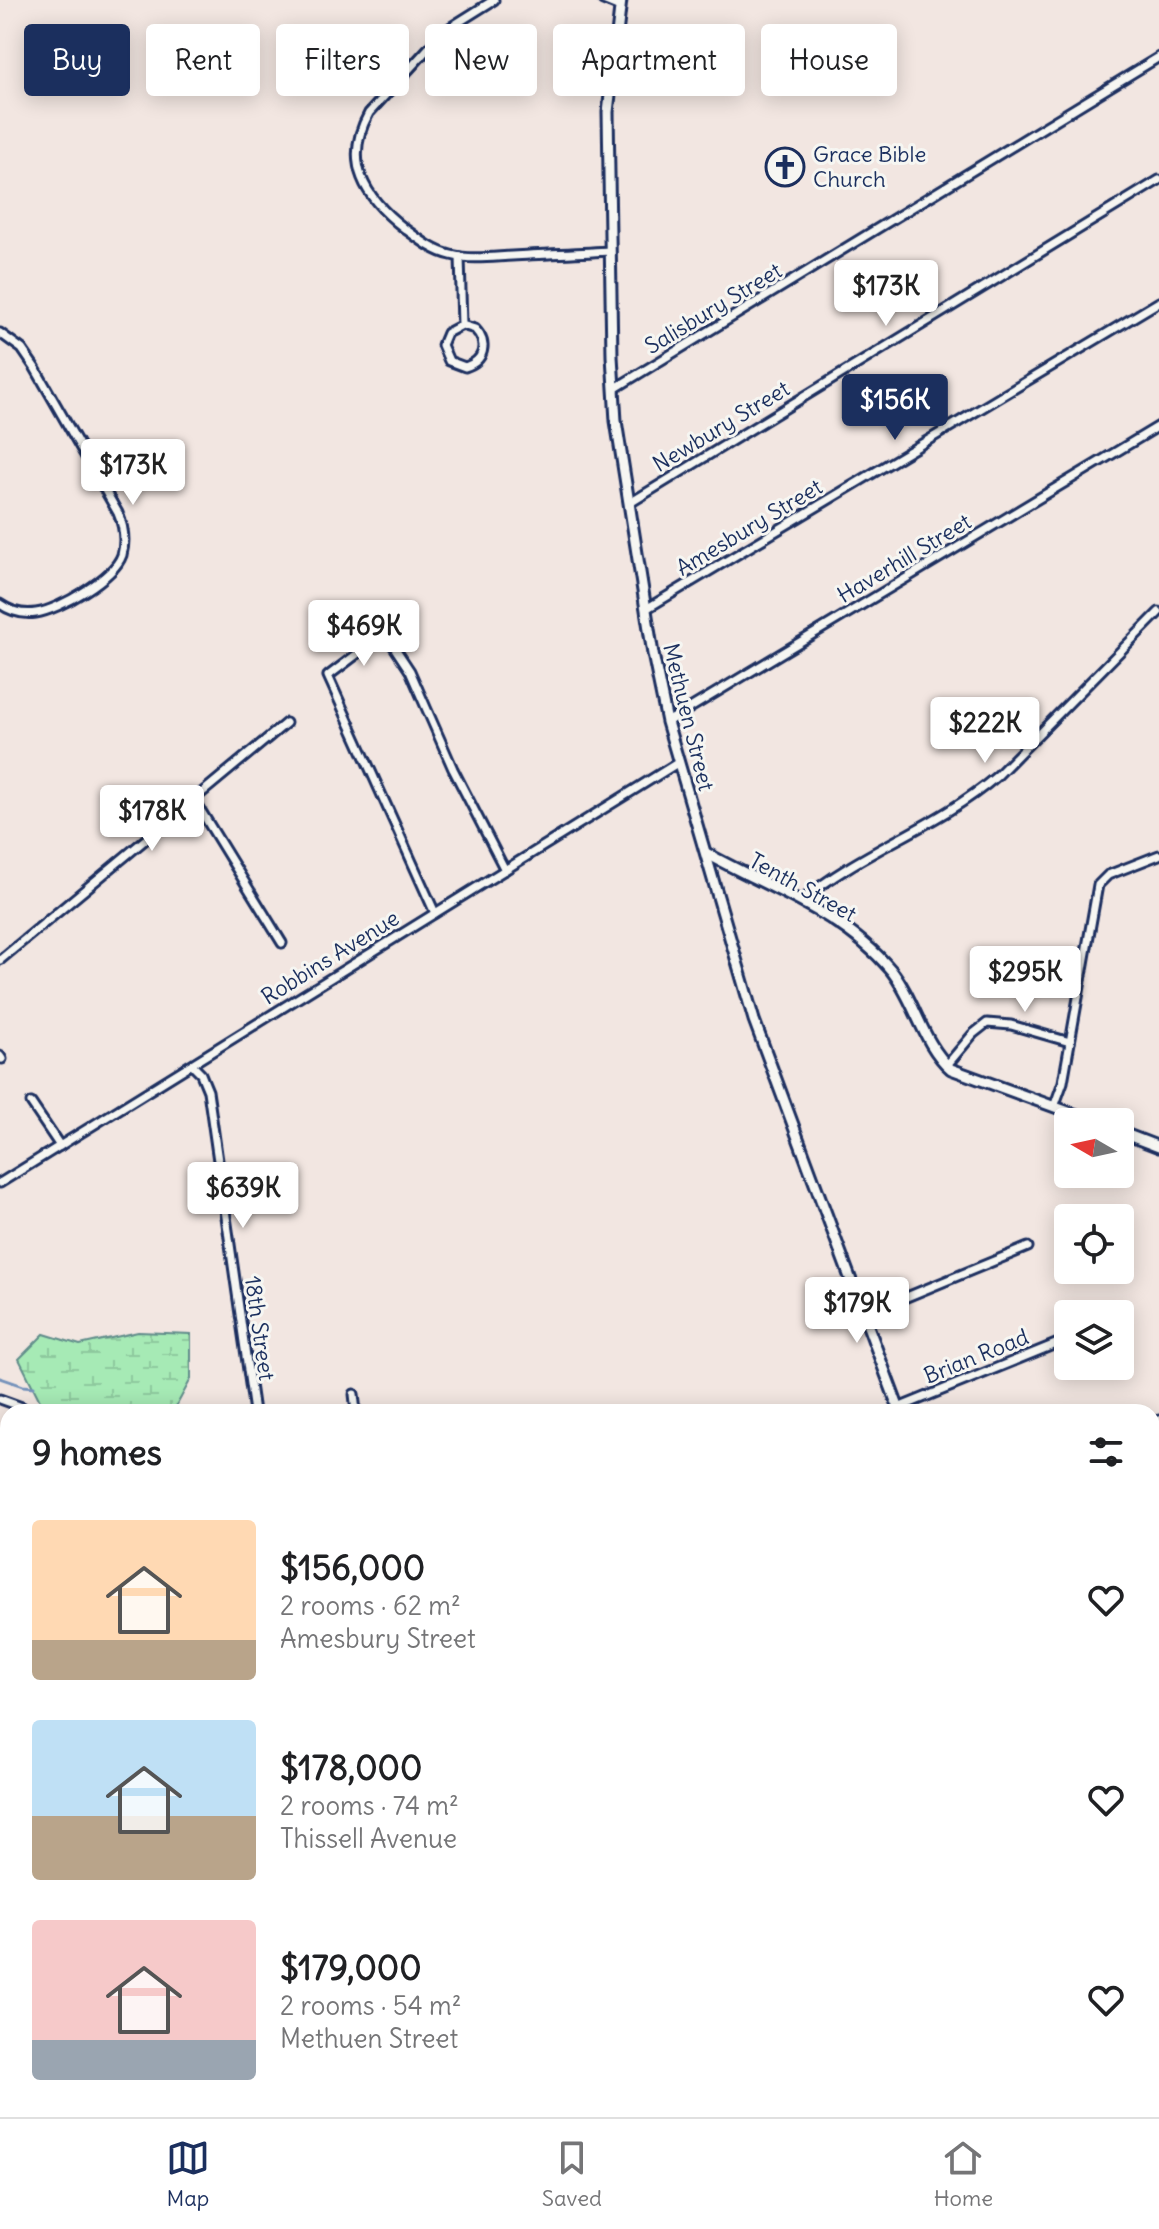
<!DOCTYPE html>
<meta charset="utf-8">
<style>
body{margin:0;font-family:Delius,sans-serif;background:#f2f2f2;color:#202124;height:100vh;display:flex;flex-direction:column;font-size:30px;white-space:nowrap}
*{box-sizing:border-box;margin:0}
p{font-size:26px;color:#757577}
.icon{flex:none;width:44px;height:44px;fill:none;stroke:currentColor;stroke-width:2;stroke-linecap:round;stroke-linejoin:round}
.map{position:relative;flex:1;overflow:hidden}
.sheet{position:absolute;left:0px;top:1404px;width:1160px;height:714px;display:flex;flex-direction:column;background:#fff;border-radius:24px 24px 0 0;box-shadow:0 4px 20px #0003}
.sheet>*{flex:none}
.banner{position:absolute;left:24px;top:24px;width:1112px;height:72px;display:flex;gap:16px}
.needle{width:52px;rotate:279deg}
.tools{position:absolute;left:1054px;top:1108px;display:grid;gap:16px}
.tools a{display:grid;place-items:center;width:80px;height:80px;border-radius:8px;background:#fff;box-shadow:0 4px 20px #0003;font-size:40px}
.price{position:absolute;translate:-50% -68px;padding:0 18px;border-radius:8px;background:#fff;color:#222;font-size:26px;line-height:52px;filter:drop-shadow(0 2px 4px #0008)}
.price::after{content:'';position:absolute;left:50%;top:48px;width:24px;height:18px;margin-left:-12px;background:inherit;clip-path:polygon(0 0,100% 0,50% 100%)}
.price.active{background:#1b2f5e;color:#fff}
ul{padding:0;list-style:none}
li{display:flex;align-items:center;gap:24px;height:200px;padding:0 32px}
li span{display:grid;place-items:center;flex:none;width:224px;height:160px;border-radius:8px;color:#555}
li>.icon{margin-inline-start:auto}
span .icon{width:96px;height:96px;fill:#fffc;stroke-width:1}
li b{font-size:34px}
h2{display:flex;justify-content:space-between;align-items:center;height:96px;padding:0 32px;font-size:34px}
.chip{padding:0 28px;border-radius:8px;background:#fff;box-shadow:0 4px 20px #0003;font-size:28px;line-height:72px}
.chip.active{background:#1b2f5e;color:#fff}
.dock{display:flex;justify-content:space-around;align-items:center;height:112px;border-top:2px solid #e0e0e0;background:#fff;font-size:22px;color:#757577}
.dock a{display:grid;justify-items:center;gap:4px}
.dock .active{color:#1b2f5e}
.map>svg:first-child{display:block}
</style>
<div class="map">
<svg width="1159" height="2117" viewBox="0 0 1159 2117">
<defs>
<pattern id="wetland-marsh" width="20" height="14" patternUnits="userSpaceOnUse" patternTransform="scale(2)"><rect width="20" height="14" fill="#a6eab5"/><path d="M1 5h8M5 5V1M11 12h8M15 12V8" fill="none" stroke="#8ec99e"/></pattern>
<pattern id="park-dots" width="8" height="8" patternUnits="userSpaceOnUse" patternTransform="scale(2)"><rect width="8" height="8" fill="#a6eab5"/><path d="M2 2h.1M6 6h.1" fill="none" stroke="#8ec99e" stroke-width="1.8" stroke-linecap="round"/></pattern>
</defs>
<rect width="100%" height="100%" fill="#f2e6e1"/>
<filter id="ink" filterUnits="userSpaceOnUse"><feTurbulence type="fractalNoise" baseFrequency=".0125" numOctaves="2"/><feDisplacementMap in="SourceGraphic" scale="16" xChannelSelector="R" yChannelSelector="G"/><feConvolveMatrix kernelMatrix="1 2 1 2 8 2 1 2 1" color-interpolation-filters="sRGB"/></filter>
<g filter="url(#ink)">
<g fill="#edd3cc">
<path d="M0 1995 8 2001V2039L0 2049Z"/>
<path d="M0 2053 8 2061V2110H81L94 2117H0Z"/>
<path d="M493 2110H582L588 2117H494Z"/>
<path d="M621 2110H681L682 2117H621Z"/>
<path d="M728 2110H821V2117H720Z"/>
</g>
<path fill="url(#wetland-marsh)" stroke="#608c8a" stroke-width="2" d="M138 1332 191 1334V1379L173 1412H50L43 1407 19 1359 44 1334 80 1345Z"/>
<g fill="url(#park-dots)" stroke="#608c8a" stroke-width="2">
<path d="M582 2110H621V2117H588Z"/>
<path d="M681 2110H728L720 2117H682Z"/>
</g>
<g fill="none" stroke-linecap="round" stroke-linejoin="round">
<path stroke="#7492bb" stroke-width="3" d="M0 1378 23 1386 34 1387"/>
<g stroke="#1b2f5e" stroke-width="13">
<g id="minor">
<path d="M494 0 451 27 435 41 369 113C342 162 365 198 404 228 419 239 433 251 451 255 471 260 492 257 512 256 545 254 578 253 610 251"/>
<path d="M603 0 620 7"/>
<path d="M460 257 462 325 447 333 442 345 449 361 465 367C484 361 489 344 475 329L462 325"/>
<path d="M0 333 22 349 35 368 118 513C124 527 126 540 122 555 114 578 59 610 36 613 23 615 10 611 0 604"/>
<path d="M614 389 1159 57"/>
<path d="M630 503 1159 180"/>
<path d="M646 609 1159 302"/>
<path d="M667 722 1159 426"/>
<path d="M193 798 282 943"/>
<path d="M801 901C862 850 936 828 997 776L1159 612"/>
<path d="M435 913 328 676 385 633 410 671 453 769 505 870"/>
<path d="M0 960 286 723"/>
<path d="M0 1056 2 1059"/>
<path d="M192 1065 201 1074 208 1091 254 1412"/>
<path d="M947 1065 973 1034 987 1023 1011 1025 1070 1042"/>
<path d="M31 1103 60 1146"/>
<path d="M1054 1107 1063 1082 1098 885 1108 875 1159 855"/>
<path d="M0 1183 679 762"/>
<path d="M863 1315 1028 1247"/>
<path d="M354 1394 356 1412"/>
<path d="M0 1399 22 1407 27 1412"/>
<path d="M898 1408 1068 1339"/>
<path d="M1152 1423 1159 1420"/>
<path d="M0 1543 8 1508"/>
<path d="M1152 1548 1159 1547"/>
<path d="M1152 1655 1159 1654"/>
<path d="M0 1759 8 1758"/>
<path d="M1152 2024 1159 2046"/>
<path d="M1152 2100 1159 2099"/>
<path d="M247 2110 249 2117"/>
<path d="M343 2110 344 2117"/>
<path d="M430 2110 432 2117"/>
<path d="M920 2110 922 2117"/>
<path d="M986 2117 1053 2110"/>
</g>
</g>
<g stroke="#1b2f5e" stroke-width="15">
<g id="tertiary">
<path d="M621 0 608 112 612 356 616 421 653 654 667 722 754 1020 900 1412"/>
<path d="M706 853C770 889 842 912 891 970 915 1000 922 1043 951 1069L1096 1122"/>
<path d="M1120 1132 1159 1147"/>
<path d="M1152 1764 1159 1763"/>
<path d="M0 1883 8 1882"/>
<path d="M1152 1906 1159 1914"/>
</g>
</g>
<g stroke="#1b2f5e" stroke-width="16">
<g id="secondary">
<path d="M0 1979 8 1986"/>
<path d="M153 2110 162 2117"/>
</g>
</g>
<use href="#minor" stroke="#f6f6f2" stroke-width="7"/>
<use href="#tertiary" stroke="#f6f6f2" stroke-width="9"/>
<use href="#secondary" stroke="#f6f6f2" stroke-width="10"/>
</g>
</g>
<defs>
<g id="church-ring" transform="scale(2)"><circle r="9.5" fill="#f6f6f2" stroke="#1b2f5e" stroke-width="1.5"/><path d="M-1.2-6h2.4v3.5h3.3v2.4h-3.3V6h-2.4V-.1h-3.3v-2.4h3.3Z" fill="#1b2f5e"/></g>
</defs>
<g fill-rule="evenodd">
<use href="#church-ring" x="785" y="167"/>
</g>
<g text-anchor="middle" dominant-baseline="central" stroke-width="6" stroke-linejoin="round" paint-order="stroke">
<g font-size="22" fill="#1b2f5e" stroke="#f6f6f2" text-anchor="start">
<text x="813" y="154">Grace Bible<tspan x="813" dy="25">Church</tspan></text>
</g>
<g font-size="22" fill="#1b2f5e" stroke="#f6f6f2">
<text transform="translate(713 308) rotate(-31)">Salisbury Street</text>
<text transform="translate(721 426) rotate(-31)">Newbury Street</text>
<text transform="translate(749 527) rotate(-31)">Amesbury Street</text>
<text transform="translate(904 558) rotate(-31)">Haverhill Street</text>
<text transform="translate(689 717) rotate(76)">Methuen Street</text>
<text transform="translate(803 887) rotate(29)">Tenth Street</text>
<text transform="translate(330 957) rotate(-32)">Robbins Avenue</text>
<text transform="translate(260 1328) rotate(82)">18th Street</text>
<text transform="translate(976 1356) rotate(-22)">Brian Road</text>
</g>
</g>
</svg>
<div class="tools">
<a><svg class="needle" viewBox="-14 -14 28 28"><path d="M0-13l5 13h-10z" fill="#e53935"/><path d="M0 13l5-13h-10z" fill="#757577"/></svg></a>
<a><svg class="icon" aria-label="locate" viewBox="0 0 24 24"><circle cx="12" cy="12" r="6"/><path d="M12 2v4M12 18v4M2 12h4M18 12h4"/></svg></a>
<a><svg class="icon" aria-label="layers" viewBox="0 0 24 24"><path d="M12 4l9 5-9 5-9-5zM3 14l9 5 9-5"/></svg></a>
</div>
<b class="price" style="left:886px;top:328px">$173K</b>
<b class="price active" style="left:895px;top:442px">$156K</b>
<b class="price" style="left:133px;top:507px">$173K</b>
<b class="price" style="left:364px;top:668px">$469K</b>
<b class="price" style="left:985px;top:765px">$222K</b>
<b class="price" style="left:152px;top:853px">$178K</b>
<b class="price" style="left:1025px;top:1014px">$295K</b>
<b class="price" style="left:243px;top:1230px">$639K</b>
<b class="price" style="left:857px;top:1345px">$179K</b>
<div class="banner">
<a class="chip active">Buy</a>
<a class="chip">Rent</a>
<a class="chip">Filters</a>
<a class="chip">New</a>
<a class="chip">Apartment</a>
<a class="chip">House</a>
</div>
<section class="sheet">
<h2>9 homes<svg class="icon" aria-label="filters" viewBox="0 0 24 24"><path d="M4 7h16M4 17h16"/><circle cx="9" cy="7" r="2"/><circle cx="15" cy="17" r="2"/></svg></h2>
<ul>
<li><span style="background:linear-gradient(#ffd9b3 75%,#b9a48a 0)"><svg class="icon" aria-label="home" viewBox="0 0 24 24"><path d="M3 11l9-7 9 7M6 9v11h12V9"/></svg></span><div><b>$156,000</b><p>2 rooms · 62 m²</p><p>Amesbury Street</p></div><svg class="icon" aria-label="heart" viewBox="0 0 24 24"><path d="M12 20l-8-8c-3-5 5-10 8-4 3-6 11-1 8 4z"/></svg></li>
<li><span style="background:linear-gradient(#bfe0f5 60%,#b9a48a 0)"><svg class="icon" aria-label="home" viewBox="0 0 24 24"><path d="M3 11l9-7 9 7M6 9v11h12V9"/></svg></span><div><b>$178,000</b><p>2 rooms · 74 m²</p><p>Thissell Avenue</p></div><svg class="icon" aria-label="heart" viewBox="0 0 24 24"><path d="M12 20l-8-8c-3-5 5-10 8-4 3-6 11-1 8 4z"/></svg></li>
<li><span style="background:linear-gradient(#f6c9c9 75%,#9aa5b1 0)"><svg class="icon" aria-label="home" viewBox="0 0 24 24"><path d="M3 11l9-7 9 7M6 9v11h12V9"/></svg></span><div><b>$179,000</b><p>2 rooms · 54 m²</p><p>Methuen Street</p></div><svg class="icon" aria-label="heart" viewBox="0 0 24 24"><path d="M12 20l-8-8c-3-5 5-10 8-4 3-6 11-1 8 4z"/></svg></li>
</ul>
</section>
</div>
<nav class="dock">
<a class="active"><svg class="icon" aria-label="map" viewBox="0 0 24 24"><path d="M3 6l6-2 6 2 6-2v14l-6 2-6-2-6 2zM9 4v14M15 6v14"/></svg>Map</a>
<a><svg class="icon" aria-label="saved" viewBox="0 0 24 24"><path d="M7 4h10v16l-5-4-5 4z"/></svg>Saved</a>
<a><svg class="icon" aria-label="home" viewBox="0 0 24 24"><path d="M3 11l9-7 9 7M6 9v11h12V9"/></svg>Home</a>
</nav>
